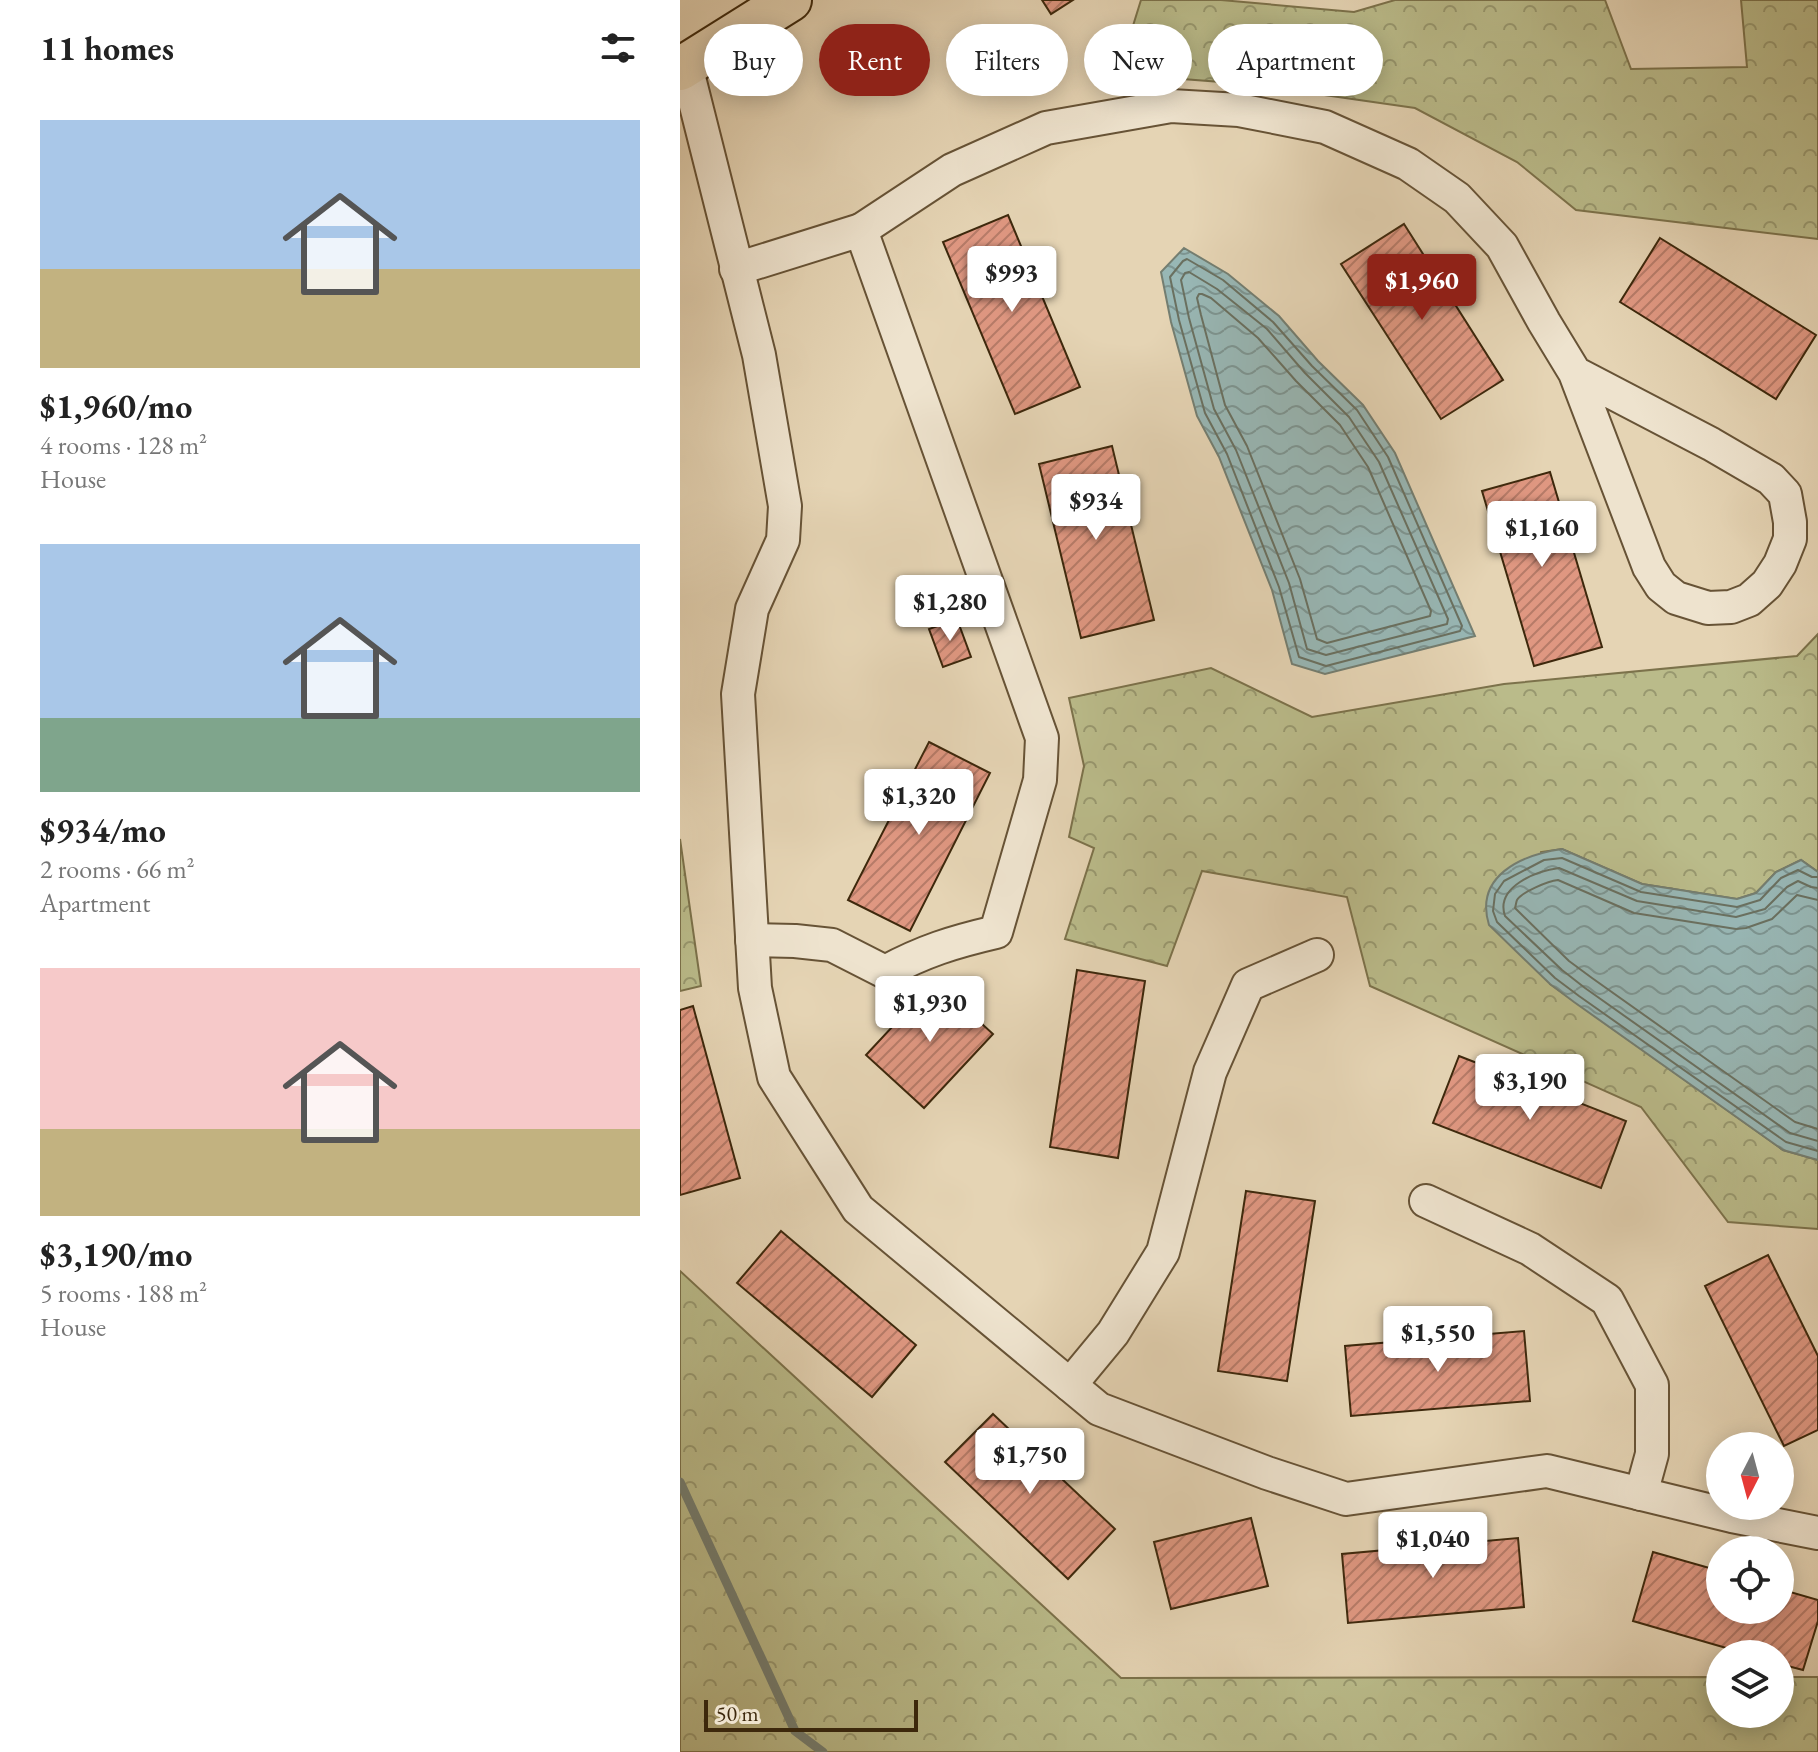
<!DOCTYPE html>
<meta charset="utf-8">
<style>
body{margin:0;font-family:"EB Garamond",serif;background:#f6f6f6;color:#222;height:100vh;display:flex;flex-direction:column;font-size:30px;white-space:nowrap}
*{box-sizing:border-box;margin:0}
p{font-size:26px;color:#767676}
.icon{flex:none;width:44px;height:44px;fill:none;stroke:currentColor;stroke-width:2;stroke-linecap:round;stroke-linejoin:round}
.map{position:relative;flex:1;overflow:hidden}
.drawer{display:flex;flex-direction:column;background:#fff;width:680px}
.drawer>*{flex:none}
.banner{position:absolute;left:24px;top:24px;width:760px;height:72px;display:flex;gap:16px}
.needle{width:52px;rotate:186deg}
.fabs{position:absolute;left:1026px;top:1432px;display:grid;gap:16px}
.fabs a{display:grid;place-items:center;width:88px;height:88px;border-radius:50%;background:#fff;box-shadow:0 4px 20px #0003;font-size:40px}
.scale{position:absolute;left:24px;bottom:20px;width:214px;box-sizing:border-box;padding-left:8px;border:4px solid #3d280c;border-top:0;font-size:22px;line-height:28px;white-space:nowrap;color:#3d280c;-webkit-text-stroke:6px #eee3ce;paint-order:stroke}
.price{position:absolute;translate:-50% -68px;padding:0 18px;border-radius:8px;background:#fff;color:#222;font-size:26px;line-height:52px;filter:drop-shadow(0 2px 4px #0008)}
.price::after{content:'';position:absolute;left:50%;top:48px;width:24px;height:18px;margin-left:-12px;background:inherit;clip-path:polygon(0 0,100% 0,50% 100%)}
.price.selected{background:#8f2418;color:#fff}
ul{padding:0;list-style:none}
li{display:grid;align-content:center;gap:16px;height:424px;padding:0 40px}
li span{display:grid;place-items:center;height:248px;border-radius:0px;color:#555}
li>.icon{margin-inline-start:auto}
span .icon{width:144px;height:144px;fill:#fffc;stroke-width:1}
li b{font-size:34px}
h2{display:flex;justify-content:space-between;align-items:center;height:96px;padding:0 40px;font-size:34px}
.pill{padding:0 28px;border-radius:36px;background:#fff;box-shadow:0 4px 20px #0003;font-size:28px;line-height:72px}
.pill.selected{background:#8f2418;color:#fff}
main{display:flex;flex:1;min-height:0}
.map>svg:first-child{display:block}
</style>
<main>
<section class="drawer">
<h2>11 homes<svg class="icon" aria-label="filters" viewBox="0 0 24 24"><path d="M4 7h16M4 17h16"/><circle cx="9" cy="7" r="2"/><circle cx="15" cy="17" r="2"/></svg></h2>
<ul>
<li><span style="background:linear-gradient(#a9c7e8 60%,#c2b280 0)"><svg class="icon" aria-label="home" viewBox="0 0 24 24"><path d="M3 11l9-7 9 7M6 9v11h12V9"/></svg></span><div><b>$1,960/mo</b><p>4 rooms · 128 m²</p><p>House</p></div></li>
<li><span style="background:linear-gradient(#a9c7e8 70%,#7fa58c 0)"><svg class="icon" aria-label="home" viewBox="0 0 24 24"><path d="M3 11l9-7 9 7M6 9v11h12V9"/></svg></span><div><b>$934/mo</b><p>2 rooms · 66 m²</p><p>Apartment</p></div></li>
<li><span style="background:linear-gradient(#f6c9c9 65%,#c2b280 0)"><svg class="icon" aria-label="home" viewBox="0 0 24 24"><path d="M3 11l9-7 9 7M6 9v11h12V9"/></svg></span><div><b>$3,190/mo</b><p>5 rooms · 188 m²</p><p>House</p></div></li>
</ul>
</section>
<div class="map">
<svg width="1138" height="1752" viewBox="0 0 1138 1752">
<defs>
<pattern id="forest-crowns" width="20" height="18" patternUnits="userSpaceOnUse" patternTransform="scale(2)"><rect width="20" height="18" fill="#babb8a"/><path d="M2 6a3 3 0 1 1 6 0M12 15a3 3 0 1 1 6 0" fill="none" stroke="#98986f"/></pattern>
<pattern id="water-waves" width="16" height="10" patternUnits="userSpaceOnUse" patternTransform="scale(2)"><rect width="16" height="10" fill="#98b7b5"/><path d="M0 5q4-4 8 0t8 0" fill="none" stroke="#7d9592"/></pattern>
<pattern id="building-hatch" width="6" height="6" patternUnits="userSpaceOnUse" patternTransform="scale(2)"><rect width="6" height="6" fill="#df9781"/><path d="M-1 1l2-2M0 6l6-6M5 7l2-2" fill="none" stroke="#b67b68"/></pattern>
</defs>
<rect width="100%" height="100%" fill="#e5d4b4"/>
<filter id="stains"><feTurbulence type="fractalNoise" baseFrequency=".0025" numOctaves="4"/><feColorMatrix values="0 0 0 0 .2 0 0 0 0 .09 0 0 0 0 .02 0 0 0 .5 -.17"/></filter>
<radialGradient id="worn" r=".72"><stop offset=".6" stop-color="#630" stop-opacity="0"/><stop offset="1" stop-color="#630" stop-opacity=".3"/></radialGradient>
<g fill="url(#forest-crowns)" stroke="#7c724b" stroke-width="2">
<path d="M461 0H541L674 12 715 0H925L951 69 1067 67 1061 0H1138V239L896 210 837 162 735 108 567 84 438 74Z"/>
<path d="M1138 634V872L1121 860 1096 872 1076 893 1057 899 962 884 882 849 861 852 870 984 1103 1150 1138 1160V1229L1048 1222 961 1107 690 986 667 897 522 871 487 966 385 939 414 848 389 837 404 766 389 698 531 668 632 717 824 684 1117 656Z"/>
<path d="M0 839 21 986 0 991Z"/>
<path d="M0 1271 441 1678 1040 1677V1714H1100V1677H1138V1752H0Z"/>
</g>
<g fill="url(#water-waves)" stroke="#747e71" stroke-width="2">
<path d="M504 248 548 274 599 316 638 361 683 405 715 453 795 636 645 674 612 664 592 590 539 457 517 416 491 322 481 272Z"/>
<path d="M882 849 962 884 1057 899 1076 893 1096 872 1121 860 1138 872V1160L1103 1150 894 1002 870 984 809 925C794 876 841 855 882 849Z"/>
</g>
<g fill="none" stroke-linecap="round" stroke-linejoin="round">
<g stroke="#6a7060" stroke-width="2">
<path d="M507 259 543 280 593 322 632 366 677 410 708 457 782 626 780 631 646 666 619 657 599 587 547 454 525 413 499 320 490 277 503 261Z"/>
<path d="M509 272 537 289 587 329 625 373 669 417 699 462 768 619 767 624 646 655 627 649 609 583 556 450 534 409 509 318 501 280 505 273Z"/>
<path d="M519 294H522L531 298 578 338 616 381 660 425 688 467 751 611 750 616 647 643 637 639 620 579 567 446 545 405 521 315 517 298Z"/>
<path d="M1138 877H1132L1118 870 1101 878 1080 900 1057 907 961 892 882 858 864 860 824 881 815 894 813 911 817 922 875 978 899 996 1106 1142 1138 1151"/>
<path d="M1138 888 1131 887 1118 881 1107 887 1085 909 1056 917 957 901 879 868C856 871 815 887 825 916L882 970 905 988 1110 1133 1138 1141"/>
<path d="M1138 900 1117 895 1092 919 1066 928 1056 929 954 913 878 880C868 881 842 892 837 900 836 902 836 905 835 908L889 961 912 978 1115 1122 1138 1129"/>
</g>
<path stroke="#747e71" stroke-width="9" d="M0 1482 115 1731 143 1752"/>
</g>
<g fill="url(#building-hatch)" stroke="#3d280c" stroke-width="2">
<path d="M362 0H393L371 14Z"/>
<path d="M328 215 400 387 335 414 263 242Z"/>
<path d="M724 224 823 380 761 419 661 264Z"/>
<path d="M980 238 1136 335 1096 399 940 302Z"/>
<path d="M432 446 474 620 401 638 359 464Z"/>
<path d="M870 472 922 647 854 666 802 491Z"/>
<path d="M277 619 291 657 263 667 249 629Z"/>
<path d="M249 742 310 773 230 931 168 900Z"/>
<path d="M397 970 465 981 438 1158 370 1147Z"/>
<path d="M255 981 313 1034 244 1108 186 1055Z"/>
<path d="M13 1006 60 1178 0 1195V1010Z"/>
<path d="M779 1056 946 1121 921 1188 753 1123Z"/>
<path d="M566 1191 635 1201 607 1381 538 1371Z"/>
<path d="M101 1231 236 1345 192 1397 57 1283Z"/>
<path d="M1088 1255 1138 1356V1430L1104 1446 1025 1286Z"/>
<path d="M844 1331 850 1401 671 1416 665 1346Z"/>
<path d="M313 1414 435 1529 388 1579 265 1462Z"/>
<path d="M571 1518 588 1586 491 1609 474 1542Z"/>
<path d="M838 1538 844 1607 668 1623 662 1554Z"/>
<path d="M973 1552 1040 1571V1610H1100V1589L1138 1600V1621L1123 1670 1100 1664V1654H1067L953 1621Z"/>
</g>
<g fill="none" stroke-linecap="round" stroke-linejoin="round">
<g stroke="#675336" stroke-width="36">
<g id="minor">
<path d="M6 66 79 355 105 506 103 540 72 609 58 694 75 988 94 1077 178 1209 419 1409 587 1473 666 1499 867 1471 1052 1516 1138 1533"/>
<path d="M181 230 272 170 366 128 491 106 559 110 645 127 728 164 777 198 822 246 864 322 895 373 969 567 981 586 996 598 1028 608 1051 607 1069 600 1087 584 1100 564 1110 539V522L1105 494 1091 479 1031 444 895 373"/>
<path d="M56 269 181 230 362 738 360 780 316 932C273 942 244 951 205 972L152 945 115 941 72 940"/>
<path d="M746 1201 850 1249 927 1300 972 1385V1454L961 1494"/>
<path d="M390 1385 433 1333 483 1252 530 1072 568 985 637 955"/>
</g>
</g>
<g stroke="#3d280c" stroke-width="46">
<path id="major" d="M0 69 110 0"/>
</g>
<use href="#minor" stroke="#eee3ce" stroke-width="32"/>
<use href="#major" stroke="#e5d4b4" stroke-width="42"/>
</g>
<rect width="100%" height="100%" filter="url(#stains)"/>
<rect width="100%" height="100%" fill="url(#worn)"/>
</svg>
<div class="fabs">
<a><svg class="needle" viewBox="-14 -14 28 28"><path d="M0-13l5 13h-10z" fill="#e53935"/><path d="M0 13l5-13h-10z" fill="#767676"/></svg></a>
<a><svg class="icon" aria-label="locate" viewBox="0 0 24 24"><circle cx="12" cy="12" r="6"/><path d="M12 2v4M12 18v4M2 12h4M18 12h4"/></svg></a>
<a><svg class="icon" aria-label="layers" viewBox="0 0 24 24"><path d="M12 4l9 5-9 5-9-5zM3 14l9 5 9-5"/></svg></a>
</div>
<div class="scale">50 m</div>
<b class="price" style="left:332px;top:314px">$993</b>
<b class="price selected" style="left:742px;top:322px">$1,960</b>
<b class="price" style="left:416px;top:542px">$934</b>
<b class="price" style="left:862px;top:569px">$1,160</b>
<b class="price" style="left:270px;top:643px">$1,280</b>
<b class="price" style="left:239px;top:837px">$1,320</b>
<b class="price" style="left:250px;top:1044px">$1,930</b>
<b class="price" style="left:850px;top:1122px">$3,190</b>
<b class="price" style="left:758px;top:1374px">$1,550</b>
<b class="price" style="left:350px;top:1496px">$1,750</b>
<b class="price" style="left:753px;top:1580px">$1,040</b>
<div class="banner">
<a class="pill">Buy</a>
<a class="pill selected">Rent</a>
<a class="pill">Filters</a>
<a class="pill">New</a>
<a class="pill">Apartment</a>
</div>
</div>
</main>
